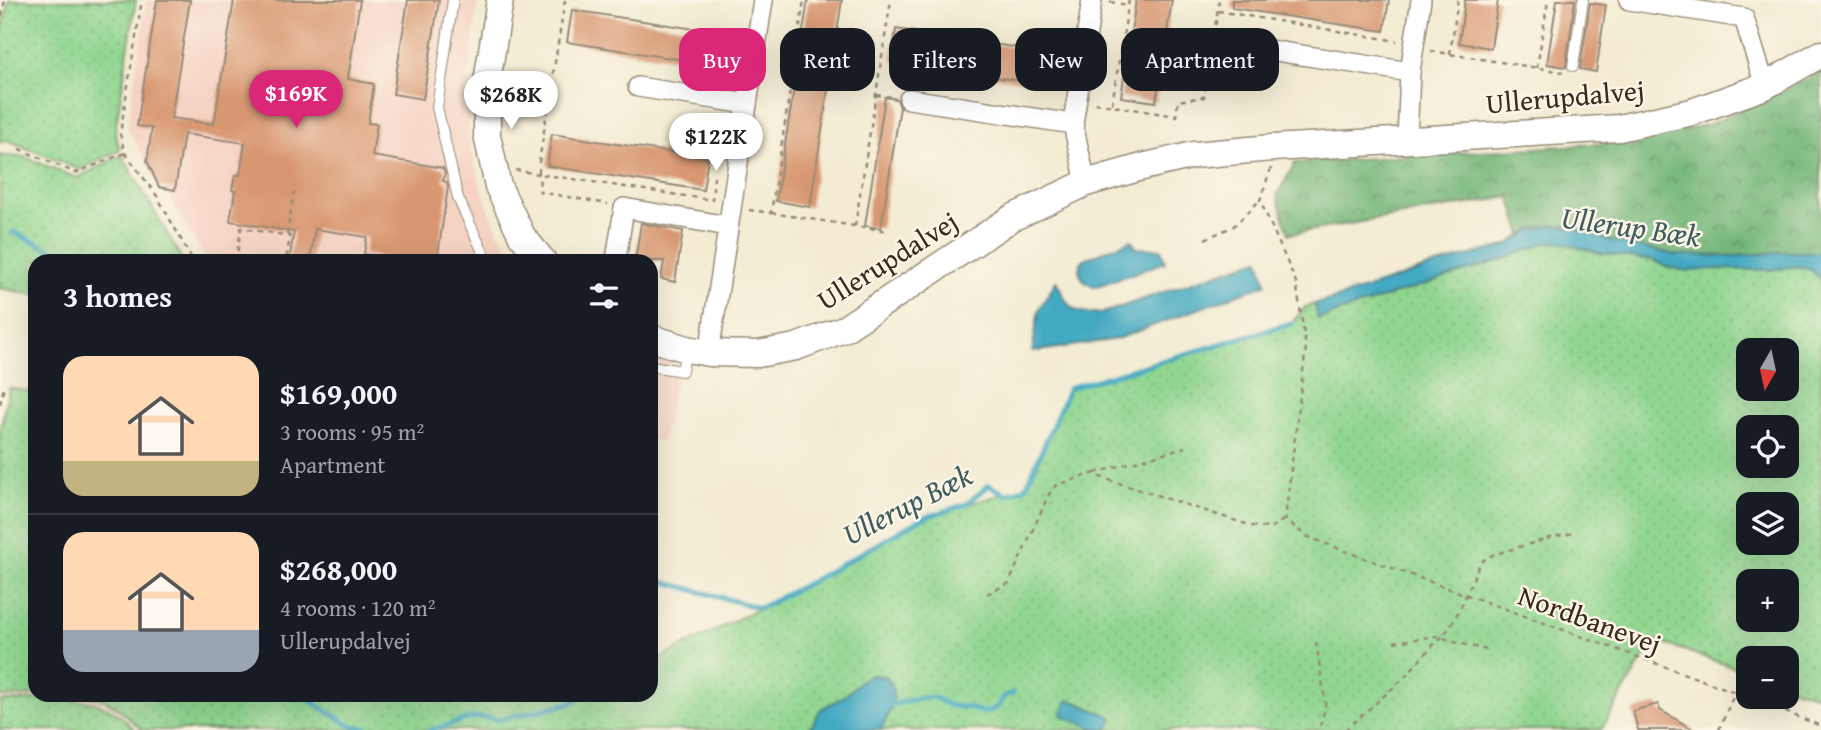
<!DOCTYPE html>
<meta charset="utf-8">
<style>
body{margin:0;font-family:"Gentium Book Plus",serif;background:#20242c;color:#f1f3f6;height:100vh;display:flex;flex-direction:column;font-size:26px;white-space:nowrap}
*{box-sizing:border-box;margin:0}
p{font-size:23px;color:#9ea1a6}
.icon{flex:none;width:38px;height:38px;fill:none;stroke:currentColor;stroke-width:2;stroke-linecap:round;stroke-linejoin:round}
.map{position:relative;flex:1;overflow:hidden}
.sheet{position:absolute;left:28px;top:254px;width:630px;height:448px;display:flex;flex-direction:column;background:#171b24;border-radius:21px;box-shadow:0 7px 28px #0002}
.sheet>*{flex:none}
.hud{position:absolute;left:679px;top:28px;width:665px;height:63px;display:flex;gap:14px}
.needle{width:46px;rotate:189deg}
.tools{position:absolute;left:1736px;top:338px;display:grid;gap:14px}
.tools a{display:grid;place-items:center;width:63px;height:63px;border-radius:14px;background:#171b24;box-shadow:0 7px 28px #0002;font-size:35px}
.price{position:absolute;translate:-50% -60px;padding:0 16px;border-radius:24px;background:#fff;color:#222;font-size:23px;line-height:46px;filter:drop-shadow(0 2px 4px #0008)}
.price::after{content:'';position:absolute;left:50%;top:42px;width:21px;height:16px;margin-left:-10px;background:inherit;clip-path:polygon(0 0,100% 0,50% 100%)}
.price.active{background:#db2777;color:#fff}
ul{padding:0;list-style:none}
li{display:flex;align-items:center;gap:21px;height:175px;padding:0 35px}
li+li{border-top:2px solid #363941}
li span{display:grid;place-items:center;flex:none;width:196px;height:140px;border-radius:21px;color:#555}
li>.icon{margin-inline-start:auto}
span .icon{width:84px;height:84px;fill:#fffc;stroke-width:1}
li b{font-size:30px}
h2{display:flex;justify-content:space-between;align-items:center;height:84px;padding:0 35px;font-size:30px}
.tag{padding:0 24px;border-radius:21px;background:#171b24;box-shadow:0 7px 28px #0002;font-size:24px;line-height:63px}
.tag.active{background:#db2777;color:#fff}
.map>svg:first-child{display:block}
</style>
<div class="map">
<svg width="1821" height="730" viewBox="0 0 1821 730">
<defs>
<pattern id="grass-dots" width="8" height="8" patternUnits="userSpaceOnUse" patternTransform="scale(1.75)"><rect width="8" height="8" fill="#90d690"/><path d="M2 2h.1M6 6h.1" fill="none" stroke="#7db87c" stroke-width="1.8" stroke-linecap="round"/></pattern>
<pattern id="forest-crowns" width="20" height="18" patternUnits="userSpaceOnUse" patternTransform="scale(1.75)"><rect width="20" height="18" fill="#74b77a"/><path d="M2 6a3 3 0 1 1 6 0M12 15a3 3 0 1 1 6 0" fill="none" stroke="#609563"/></pattern>
</defs>
<rect width="100%" height="100%" fill="#fcf5e5"/>
<filter id="ink" filterUnits="userSpaceOnUse"><feTurbulence type="fractalNoise" baseFrequency=".0143" numOctaves="2"/><feDisplacementMap in="SourceGraphic" scale="14" xChannelSelector="R" yChannelSelector="G"/><feConvolveMatrix kernelMatrix="1 2 1 2 8 2 1 2 1" color-interpolation-filters="sRGB"/></filter>
<filter id="wash" filterUnits="userSpaceOnUse"><feTurbulence type="fractalNoise" baseFrequency=".00686" numOctaves="4" result="noise"/><feDisplacementMap in="SourceGraphic" scale="28" xChannelSelector="R" yChannelSelector="G"/><feGaussianBlur stdDeviation="1.57" result="paint"/><feColorMatrix in="noise" values="0 0 0 0 0 0 0 0 0 0 0 0 0 0 0 0 0 1.4 0 .05"/><feComposite in="paint" operator="in"/></filter>
<g filter="url(#wash)">
<rect width="100%" height="100%" fill="#f3ecd3"/>
<g fill="#f5d2c2">
<path d="M147 0H478L466 92 470 145 486 202 498 231 518 261H207L127 128Z"/>
<path d="M651 353 674 357 675 379 663 440 651 441Z"/>
</g>
<g fill="url(#grass-dots)" stroke="#668057" stroke-width="2" fill-rule="evenodd">
<path d="M9 0H136L115 132 120 150 80 170 7 140 2 141 0 143V41Z"/>
<path d="M0 155 3 156 25 157 77 178 122 155 183 261H35V295L1 288 0 289Z"/>
<path d="M1522 235 1594 236 1821 252V697L1787 686V658H1748V672L1654 640 1601 730H142C131 720 121 709 108 702 90 691 24 696 0 697V430L9 388 35 393V695H651V663L816 579 923 518 1026 487 1069 388 1292 323 1305 307 1315 304 1352 294 1426 268 1502 247 1511 243ZM1748 350H1787V388H1748ZM1748 427H1787V466H1748ZM1748 504H1787V542H1748ZM1748 581H1787V620H1748Z"/>
<path d="M51 699C90 701 107 699 135 730H0V701Z"/>
</g>
<path fill="url(#forest-crowns)" stroke="#58704c" stroke-width="2" d="M1821 70V252H1781L1738 256 1676 255 1608 240 1576 229 1550 226 1532 230 1522 235 1510 197 1289 234 1277 195 1295 163 1626 142 1710 124 1808 79Z"/>
<g fill="#42a9c2" stroke="#3e6a70" stroke-width="2">
<path d="M1550 226H1562L1576 229 1608 240 1676 255 1738 256 1781 252H1821V279L1811 270 1798 266 1771 270 1715 269 1688 271 1671 268 1652 260 1599 253 1559 242 1545 243 1507 258 1318 319 1315 304C1378 287 1438 261 1502 247L1511 243 1532 230Z"/>
<path d="M1132 240 1136 248 1161 249 1165 262 1095 287C1083 284 1073 270 1084 259Z"/>
<path d="M1259 259 1266 284 1117 339 1032 352 1039 309 1057 280C1066 308 1073 315 1103 313Z"/>
<path d="M871 675 886 677C901 695 890 711 881 730H809L821 709 845 696 861 680Z"/>
<path d="M1070 700 1112 717 1113 720 1107 730H1097L1063 716 1062 714 1066 702Z"/>
</g>
<g fill="none" stroke-linecap="round" stroke-linejoin="round">
<g stroke="#42a9c2" stroke-width="5">
<path d="M13 232 51 250 56 261"/>
<path d="M651 590 660 581 760 608 816 579 923 518 967 504 989 485 1007 495 1026 487 1069 388 1292 323"/>
<path d="M301 695 349 725 371 730"/>
<path d="M891 705 916 699 933 697 951 706 966 707 982 712H988L999 706 1004 696 1013 693"/>
<path d="M430 730C452 726 475 711 497 720L571 703 586 695"/>
</g>
</g>
<g id="blocks">
<g fill="#d89771">
<path d="M157 0H190L171 118 214 124 234 0H360L348 79 374 84 368 123 377 124 372 156 443 168 445 173 443 181 447 182 448 187 437 261H405L364 254 367 237 315 229 310 261H289L294 232 230 221 235 191 232 190 235 175H240L245 143 184 134 175 190 159 187 147 161 152 128 137 126Z"/>
<path d="M408 0H439L423 99 393 94Z"/>
<path d="M808 0H842L810 207 776 201Z"/>
<path d="M1136 0H1172L1156 102 1121 97Z"/>
<path d="M1232 0H1389L1384 31 1232 8Z"/>
<path d="M1465 0H1498L1491 48 1459 43Z"/>
<path d="M1557 0H1575L1566 67 1547 64Z"/>
<path d="M1590 3 1606 5 1596 72 1580 69Z"/>
<path d="M572 10 727 34 722 66 567 42Z"/>
<path d="M896 29 1052 53 1047 85 891 61Z"/>
<path d="M885 97 897 99 900 107 881 228 865 226Z"/>
<path d="M552 134 708 158 703 190 547 166Z"/>
<path d="M641 223 683 231 675 282 661 279 664 261H635Z"/>
<path d="M1658 704 1660 710 1694 730H1638L1633 711Z"/>
</g>
</g>
</g>
<g filter="url(#ink)">
<use href="#blocks" fill-opacity="0" stroke="#978b78" stroke-width="2"/>
<g fill="none" stroke-linecap="round" stroke-linejoin="round">
<g stroke="#978b78" stroke-width="12">
<g id="lane">
<path d="M453 0 437 107 458 198 487 261"/>
<path d="M1573 66 1583 0"/>
<path d="M651 366 682 371 686 349"/>
</g>
</g>
<g stroke="#978b78" stroke-width="22">
<g id="street">
<path d="M1629 0 1744 18 1765 86"/>
<path d="M1231 44 1410 72"/>
<path d="M638 87 747 104"/>
<path d="M909 99 1073 124"/>
<path d="M1407 140 1410 72 1421 0"/>
<path d="M1086 183 1073 124 1092 0"/>
<path d="M616 260 624 208 728 226"/>
<path d="M709 353 763 0"/>
</g>
</g>
<g stroke="#978b78" stroke-width="29">
<g id="secondary">
<path d="M500 0 487 82V135L498 186 522 236 543 261"/>
<path d="M651 338 687 349 709 353 758 354 796 347 844 329 1012 218 1086 183 1142 167 1194 155 1272 148 1619 128 1692 112 1765 86 1821 54"/>
</g>
</g>
<g stroke="#978b78" stroke-width="2.5" stroke-dasharray="5 5" stroke-linecap="butt">
<path d="M565 0 539 162V174L712 200 714 177 719 178"/>
<path d="M1110 2 1128 5"/>
<path d="M1218 11 1397 41"/>
<path d="M0 26 5 0"/>
<path d="M1214 35 1219 0"/>
<path d="M1431 51 1563 72"/>
<path d="M1450 54 1458 0"/>
<path d="M1537 68 1548 0"/>
<path d="M876 95 893 97"/>
<path d="M1095 103 1176 116 1178 101 1204 97 1212 45"/>
<path d="M1112 104 1129 0"/>
<path d="M19 149 76 173 125 153 120 134 142 0"/>
<path d="M125 153 157 196 193 261"/>
<path d="M1271 168 1260 200 1296 282 1306 347 1285 519 1306 536 1345 551 1735 692 1821 726"/>
<path d="M515 170 539 174 540 192 608 204"/>
<path d="M749 210 771 213 804 0"/>
<path d="M771 213 888 231"/>
<path d="M855 226 891 0"/>
<path d="M287 235 294 192"/>
<path d="M1205 239 1234 226 1260 200"/>
<path d="M236 261 241 228 290 236 286 261"/>
<path d="M0 404 4 387"/>
<path d="M1095 473 1185 447"/>
<path d="M987 594 1009 583 1048 496 1056 485 1095 473 1097 476 1252 526 1271 528 1285 519"/>
<path d="M1316 642 1325 700V709L1319 730"/>
<path d="M1394 642 1438 636 1458 643 1488 650"/>
<path d="M1345 730 1402 680 1436 642C1455 629 1470 584 1480 563L1489 556 1553 537 1574 533"/>
<path d="M1719 730 1735 692"/>
</g>
<use href="#lane" stroke="#fff" stroke-width="10"/>
<use href="#street" stroke="#fff" stroke-width="19"/>
<use href="#secondary" stroke="#fff" stroke-width="26"/>
</g>
</g>
<g text-anchor="middle" dominant-baseline="central" stroke-width="5" stroke-linejoin="round" paint-order="stroke">
<g font-size="28" fill="#3b2a1e" stroke="#fcf5e5">
<text transform="translate(1565 96) rotate(-5)">Ullerupdalvej</text>
<text transform="translate(887 260) rotate(-32)">Ullerupdalvej</text>
<text transform="translate(1590 619) rotate(20)">Nordbanevej</text>
</g>
<g font-size="30" font-style="italic" fill="#3e5d60" stroke="#fcf5e5">
<text transform="translate(1631 226) rotate(8)">Ullerup Bæk</text>
<text transform="translate(907 504) rotate(-27)">Ullerup Bæk</text>
</g>
</g>
</svg>
<div class="tools">
<a><svg class="needle" viewBox="-14 -14 28 28"><path d="M0-13l5 13h-10z" fill="#e53935"/><path d="M0 13l5-13h-10z" fill="#9ea1a6"/></svg></a>
<a><svg class="icon" aria-label="locate" viewBox="0 0 24 24"><circle cx="12" cy="12" r="6"/><path d="M12 2v4M12 18v4M2 12h4M18 12h4"/></svg></a>
<a><svg class="icon" aria-label="layers" viewBox="0 0 24 24"><path d="M12 4l9 5-9 5-9-5zM3 14l9 5 9-5"/></svg></a>
<a>+</a>
<a>−</a>
</div>
<b class="price active" style="left:296px;top:130px">$169K</b>
<b class="price" style="left:511px;top:131px">$268K</b>
<b class="price" style="left:716px;top:173px">$122K</b>
<div class="hud">
<a class="tag active">Buy</a>
<a class="tag">Rent</a>
<a class="tag">Filters</a>
<a class="tag">New</a>
<a class="tag">Apartment</a>
</div>
<section class="sheet">
<h2>3 homes<svg class="icon" aria-label="filters" viewBox="0 0 24 24"><path d="M4 7h16M4 17h16"/><circle cx="9" cy="7" r="2"/><circle cx="15" cy="17" r="2"/></svg></h2>
<ul>
<li><span style="background:linear-gradient(#ffd9b3 75%,#c2b280 0)"><svg class="icon" aria-label="home" viewBox="0 0 24 24"><path d="M3 11l9-7 9 7M6 9v11h12V9"/></svg></span><div><b>$169,000</b><p>3 rooms · 95 m²</p><p>Apartment</p></div></li>
<li><span style="background:linear-gradient(#ffd9b3 70%,#9aa5b1 0)"><svg class="icon" aria-label="home" viewBox="0 0 24 24"><path d="M3 11l9-7 9 7M6 9v11h12V9"/></svg></span><div><b>$268,000</b><p>4 rooms · 120 m²</p><p>Ullerupdalvej</p></div></li>
</ul>
</section>
</div>
